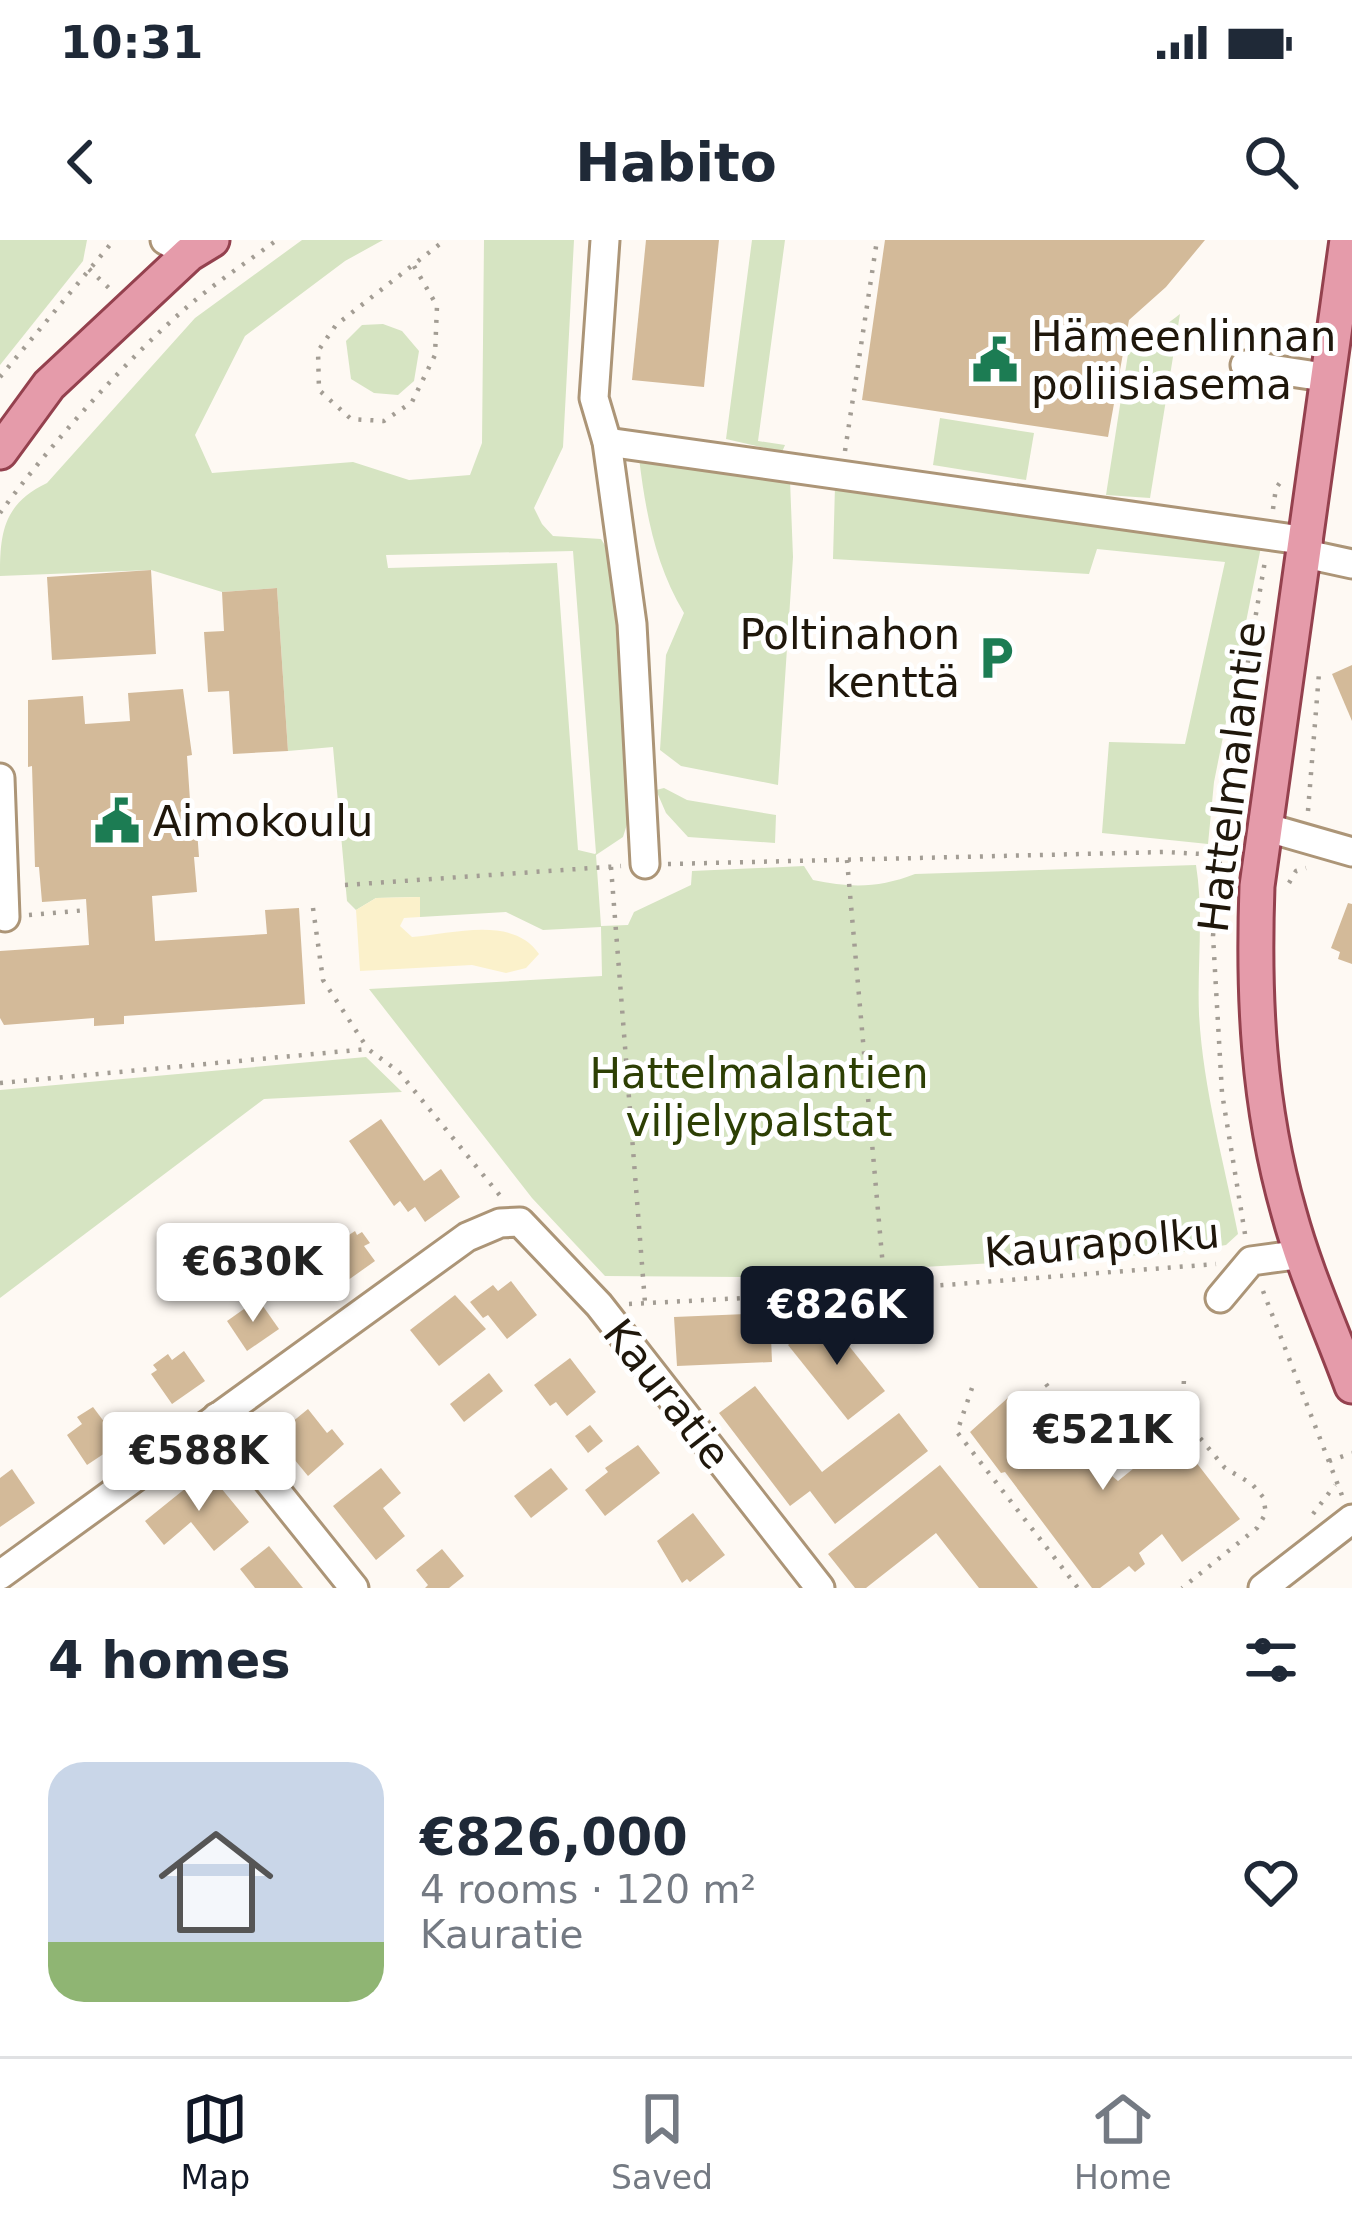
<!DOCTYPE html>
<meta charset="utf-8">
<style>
body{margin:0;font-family:"DejaVu Sans",sans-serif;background:#f2f2f3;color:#1f2937;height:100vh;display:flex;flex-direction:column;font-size:45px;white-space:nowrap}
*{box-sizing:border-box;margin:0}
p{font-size:39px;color:#747a83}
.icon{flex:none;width:66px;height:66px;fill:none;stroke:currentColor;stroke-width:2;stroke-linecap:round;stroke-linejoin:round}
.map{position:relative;height:1348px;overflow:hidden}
.sheet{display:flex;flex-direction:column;background:#fff;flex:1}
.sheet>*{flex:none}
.price{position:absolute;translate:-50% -102px;padding:0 27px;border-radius:12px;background:#fff;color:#222;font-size:39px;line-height:78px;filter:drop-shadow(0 3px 6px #0008)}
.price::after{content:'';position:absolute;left:50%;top:72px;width:36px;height:27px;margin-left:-18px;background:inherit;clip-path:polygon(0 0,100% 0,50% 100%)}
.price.current{background:#111827;color:#fff}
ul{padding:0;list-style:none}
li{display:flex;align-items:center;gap:36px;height:300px;padding:0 48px}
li+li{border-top:3px solid #e0e1e3}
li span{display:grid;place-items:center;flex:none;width:336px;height:240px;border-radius:36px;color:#555}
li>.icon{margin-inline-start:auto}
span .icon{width:144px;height:144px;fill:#fffc;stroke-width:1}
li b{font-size:51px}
h2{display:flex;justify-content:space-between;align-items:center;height:144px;padding:0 48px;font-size:51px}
.status{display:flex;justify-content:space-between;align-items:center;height:84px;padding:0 60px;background:#fff;direction:ltr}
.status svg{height:33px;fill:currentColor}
header{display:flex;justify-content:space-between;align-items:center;height:156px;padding:0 48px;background:#fff;font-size:54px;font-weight:700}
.tabs{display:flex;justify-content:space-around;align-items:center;height:168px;border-top:3px solid #e0e1e3;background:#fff;font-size:33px;color:#747a83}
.tabs a{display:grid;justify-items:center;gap:6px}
.tabs .current{color:#111827}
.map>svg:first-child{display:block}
</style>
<div class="status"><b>10:31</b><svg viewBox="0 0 49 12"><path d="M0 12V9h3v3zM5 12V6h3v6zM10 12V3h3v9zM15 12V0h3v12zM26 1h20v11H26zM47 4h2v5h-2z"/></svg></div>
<header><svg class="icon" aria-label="back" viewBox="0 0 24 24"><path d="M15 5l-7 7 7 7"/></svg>Habito<svg class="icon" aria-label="search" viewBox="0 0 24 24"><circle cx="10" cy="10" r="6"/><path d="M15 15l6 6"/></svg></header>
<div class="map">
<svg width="1352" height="1348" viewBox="0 0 1352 1348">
<rect width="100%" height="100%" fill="#fef9f3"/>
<g fill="#d6e4c2" fill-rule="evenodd">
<path d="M0 0H87L83 21 0 125Z"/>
<path d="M302 0H383L345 21 245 96 195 195 212 233 353 222 409 240 470 235 482 203 484 0H574L563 207 534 268 542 284 553 296 601 299 616 323 634 562 623 597 596 615 601 686 628 685 634 672 691 645 692 631 804 626 813 640C851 648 879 648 915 634L1196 625C1204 675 1197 724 1199 774 1203 848 1224 922 1238 994L1226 1005 1178 1013 741 1037 605 1036 532 958 369 749 602 736 601 687 543 690 506 672 420 677 419 657 376 658 356 670 347 661 333 507 288 511 277 348 222 352 151 330 0 336C0 293 3 264 47 243L195 78ZM573 311 596 613 595 614 578 610 557 323 388 328 386 315Z"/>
<path d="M752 0H785L758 201 785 205 782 212 726 199Z"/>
<path d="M1180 74 1150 258 1106 255 1128 114Z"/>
<path d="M383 84 402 91 419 111 414 141 398 155 374 153 351 139 346 101 362 85Z"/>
<path d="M940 178 1034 193 1026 240 933 225Z"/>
<path d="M639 218 790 240 793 317 778 545 681 526 660 510 666 415 684 373C655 324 646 274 639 218Z"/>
<path d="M835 246 1261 307 1214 542 1208 604 1102 593 1109 502 1185 504 1225 322 1097 309 1089 334 833 319Z"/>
<path d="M664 548 687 560 776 575 775 603 688 597 666 573 656 550Z"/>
<path d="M366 817 402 852 264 859 0 1058V850Z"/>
</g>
<path fill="#fbf1cb" d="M420 657V677L404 678 400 686 412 697C452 694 513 675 539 714L526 728 506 733 472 725 360 731 356 670 376 658Z"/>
<g fill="#d3ba99">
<path d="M646 0H719L704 147 632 140Z"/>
<path d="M885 0H1205L1166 47 1129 80 1108 197 862 160Z"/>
<path d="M151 330 156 414 52 420 47 337Z"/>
<path d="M277 348 288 511 233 514 229 451 208 452 204 392 224 391 222 352Z"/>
<path d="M1352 425V481L1332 434Z"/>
<path d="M183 449 192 515 187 516 192 590H197L199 617H194L197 652 152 656 155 701 267 694 265 670 299 668 305 764 124 776V784L94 786V778L4 785 0 778V711L89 705 86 659 42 662 39 627H35L32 526 28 527V460L83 456 85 484 130 481 128 453Z"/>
<path d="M1348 663 1352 664V724L1338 719 1340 712 1331 708Z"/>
<path d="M381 879 424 941 441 929 460 957 425 982 415 967 408 972 400 961 394 966 349 901Z"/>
<path d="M355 991 357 995 362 992 370 1003 364 1006 375 1021 344 1043 323 1012Z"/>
<path d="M241 996 257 1019 236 1035 219 1011Z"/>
<path d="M511 1041 537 1075 507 1099 488 1075 483 1078 470 1062 493 1045 498 1051Z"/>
<path d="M455 1055 486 1089 439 1126 410 1090Z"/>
<path d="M258 1059 279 1089 247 1111 227 1081Z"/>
<path d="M770 1073 772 1122 677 1126 674 1077Z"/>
<path d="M825 1076 885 1151 848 1180 788 1105Z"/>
<path d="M184 1111 205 1141 172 1164 151 1134 157 1130 153 1125 168 1114 172 1120Z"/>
<path d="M570 1118 596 1152 567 1176 556 1162 550 1166 534 1145Z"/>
<path d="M489 1133 503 1151 464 1182 450 1164Z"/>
<path d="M755 1146 822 1232 899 1173 928 1211 835 1284 810 1251 790 1266 719 1173Z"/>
<path d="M1011 1155 1025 1169 1042 1157 1091 1218 1118 1241 1175 1195 1240 1279 1182 1322 1162 1294 1139 1313 1145 1324 1135 1332 1129 1326 1100 1348H1092L1005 1232 1001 1233 970 1192Z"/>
<path d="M93 1167 120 1203 87 1225 67 1195 82 1184 77 1177Z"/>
<path d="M308 1169 327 1193 332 1189 344 1204 308 1236 275 1196Z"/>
<path d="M590 1185 603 1201 588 1213 575 1196Z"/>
<path d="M638 1205 660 1233 605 1276 585 1250 608 1232 605 1228Z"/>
<path d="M940 1225 1038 1348H979L936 1293 866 1348H855L828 1314Z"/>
<path d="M381 1228 401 1253 383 1268 405 1296 376 1320 333 1266Z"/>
<path d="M551 1228 568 1249 531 1278 514 1256Z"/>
<path d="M12 1229 35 1263 0 1287V1238Z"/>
<path d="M207 1231 249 1282 214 1311 191 1282 164 1305 145 1281Z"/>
<path d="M693 1273 725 1315 690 1342 687 1339 682 1343 657 1301Z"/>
<path d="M269 1306 303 1348H255L240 1329Z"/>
<path d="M442 1309 464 1336 449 1348H425L428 1345 416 1330Z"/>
</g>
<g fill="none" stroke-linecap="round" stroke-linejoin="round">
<g stroke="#ac9577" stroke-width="33">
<g id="minor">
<path d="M165 0 189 14"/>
<path d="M605 0 594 158 607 202 632 384 645 624"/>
<path d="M1245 125 1330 138"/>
<path d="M607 202 1308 301"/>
<path d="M1306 314 1352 324"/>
<path d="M0 538 5 677"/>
<path d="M1265 587 1352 612"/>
<path d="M1220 1058 1251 1021 1303 1014"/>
<path d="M217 1177 354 1348"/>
<path d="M0 1335 467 997 500 983 520 982 599 1065 820 1348"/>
<path d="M1263 1348 1352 1279"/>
</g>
</g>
<g stroke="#94414e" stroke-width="39">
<g id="major">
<path d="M1347 0 1257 646C1253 757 1258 865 1289 973 1305 1032 1331 1089 1352 1146"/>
<path d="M0 212 49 145 189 14 212 0"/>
</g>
</g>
<g stroke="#a39d94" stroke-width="4.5" stroke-dasharray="3 9" stroke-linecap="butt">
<path d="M414 26 437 66 435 115 412 162 384 181 351 179 319 150 318 111 336 85 445 0"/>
<path d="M89 29 111 50"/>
<path d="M0 137 114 0"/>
<path d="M845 211 877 0"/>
<path d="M1273 269 1276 248 1282 240"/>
<path d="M0 273C48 207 126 120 187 67 215 43 247 22 277 0"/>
<path d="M1308 571 1319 433"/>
<path d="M847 620 885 1050"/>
<path d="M668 624 1165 612 1220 615"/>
<path d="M611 627 645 1063"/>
<path d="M1289 643 1296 631 1306 628"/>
<path d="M345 645 621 626"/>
<path d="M313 668 323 740 368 809"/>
<path d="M29 675 87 670"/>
<path d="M0 843 368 809 399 832 502 958"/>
<path d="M1245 994 1222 853 1213 696 1227 544 1265 321"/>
<path d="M1263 1051 1343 1258"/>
<path d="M629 1064 841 1053 1216 1024"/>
<path d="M1046 1144 1100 1218 1112 1225 1175 1179 1190 1186 1225 1228 1252 1244 1263 1257 1266 1273 1257 1288 1182 1348"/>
<path d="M972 1148 957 1192 1078 1348"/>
<path d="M1175 1178 1183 1163 1184 1138"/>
<path d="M1329 1221 1352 1213"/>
<path d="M1313 1274 1335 1245"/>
</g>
<use href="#minor" stroke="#fff" stroke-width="27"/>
<use href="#major" stroke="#e59baa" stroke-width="33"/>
</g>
<defs>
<g id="civic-bare" transform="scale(3.6)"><path d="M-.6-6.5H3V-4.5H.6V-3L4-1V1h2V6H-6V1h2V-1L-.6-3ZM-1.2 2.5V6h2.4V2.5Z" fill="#1c7c53" stroke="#fff" stroke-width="2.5" paint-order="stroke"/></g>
<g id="parking-bare" transform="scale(3.6)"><path d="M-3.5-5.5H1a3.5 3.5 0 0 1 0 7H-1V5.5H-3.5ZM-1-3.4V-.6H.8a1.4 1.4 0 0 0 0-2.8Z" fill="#1c7c53" stroke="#fff" stroke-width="2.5" paint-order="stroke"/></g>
</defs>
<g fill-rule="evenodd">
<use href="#civic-bare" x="995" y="120"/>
<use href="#parking-bare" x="996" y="418"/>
<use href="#civic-bare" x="117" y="581"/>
</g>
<g text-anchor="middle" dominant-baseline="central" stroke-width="10" stroke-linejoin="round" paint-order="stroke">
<g font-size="42" fill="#1f170b" stroke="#fff" text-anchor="start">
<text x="1031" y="96">Hämeenlinnan<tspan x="1031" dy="48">poliisiasema</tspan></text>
<text x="960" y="394" text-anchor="end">Poltinahon<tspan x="960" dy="48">kenttä</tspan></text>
<text x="153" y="581">Aimokoulu</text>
</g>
<g font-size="42" fill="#1f170b" stroke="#fff">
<text transform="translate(1232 537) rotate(-83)">Hattelmalantie</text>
<text transform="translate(1102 1003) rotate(-5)">Kaurapolku</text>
<text transform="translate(667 1154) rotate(52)">Kauratie</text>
</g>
<g font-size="42" fill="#2d3f04" stroke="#fff">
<text x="759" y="833">Hattelmalantien<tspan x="759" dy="48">viljelypalstat</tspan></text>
</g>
</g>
</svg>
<b class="price" style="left:253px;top:1085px">€630K</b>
<b class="price current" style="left:837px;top:1128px">€826K</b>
<b class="price" style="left:1103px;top:1253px">€521K</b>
<b class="price" style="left:199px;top:1274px">€588K</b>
</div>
<section class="sheet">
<h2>4 homes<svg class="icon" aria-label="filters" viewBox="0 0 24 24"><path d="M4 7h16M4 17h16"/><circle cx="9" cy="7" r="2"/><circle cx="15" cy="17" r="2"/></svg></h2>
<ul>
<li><span style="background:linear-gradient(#c9d6e8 75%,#8fb573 0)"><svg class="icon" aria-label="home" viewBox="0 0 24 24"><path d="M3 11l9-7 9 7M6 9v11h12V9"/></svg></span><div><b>€826,000</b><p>4 rooms · 120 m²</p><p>Kauratie</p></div><svg class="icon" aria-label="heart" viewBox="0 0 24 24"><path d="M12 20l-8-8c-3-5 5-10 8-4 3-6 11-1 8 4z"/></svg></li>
</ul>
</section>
<nav class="tabs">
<a class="current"><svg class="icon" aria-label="map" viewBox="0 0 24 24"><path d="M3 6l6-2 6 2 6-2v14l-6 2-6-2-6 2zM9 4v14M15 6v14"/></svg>Map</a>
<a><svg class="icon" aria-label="saved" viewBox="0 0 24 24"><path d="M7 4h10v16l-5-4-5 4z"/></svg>Saved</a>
<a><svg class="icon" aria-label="home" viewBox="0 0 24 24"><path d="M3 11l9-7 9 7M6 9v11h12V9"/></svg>Home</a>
</nav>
